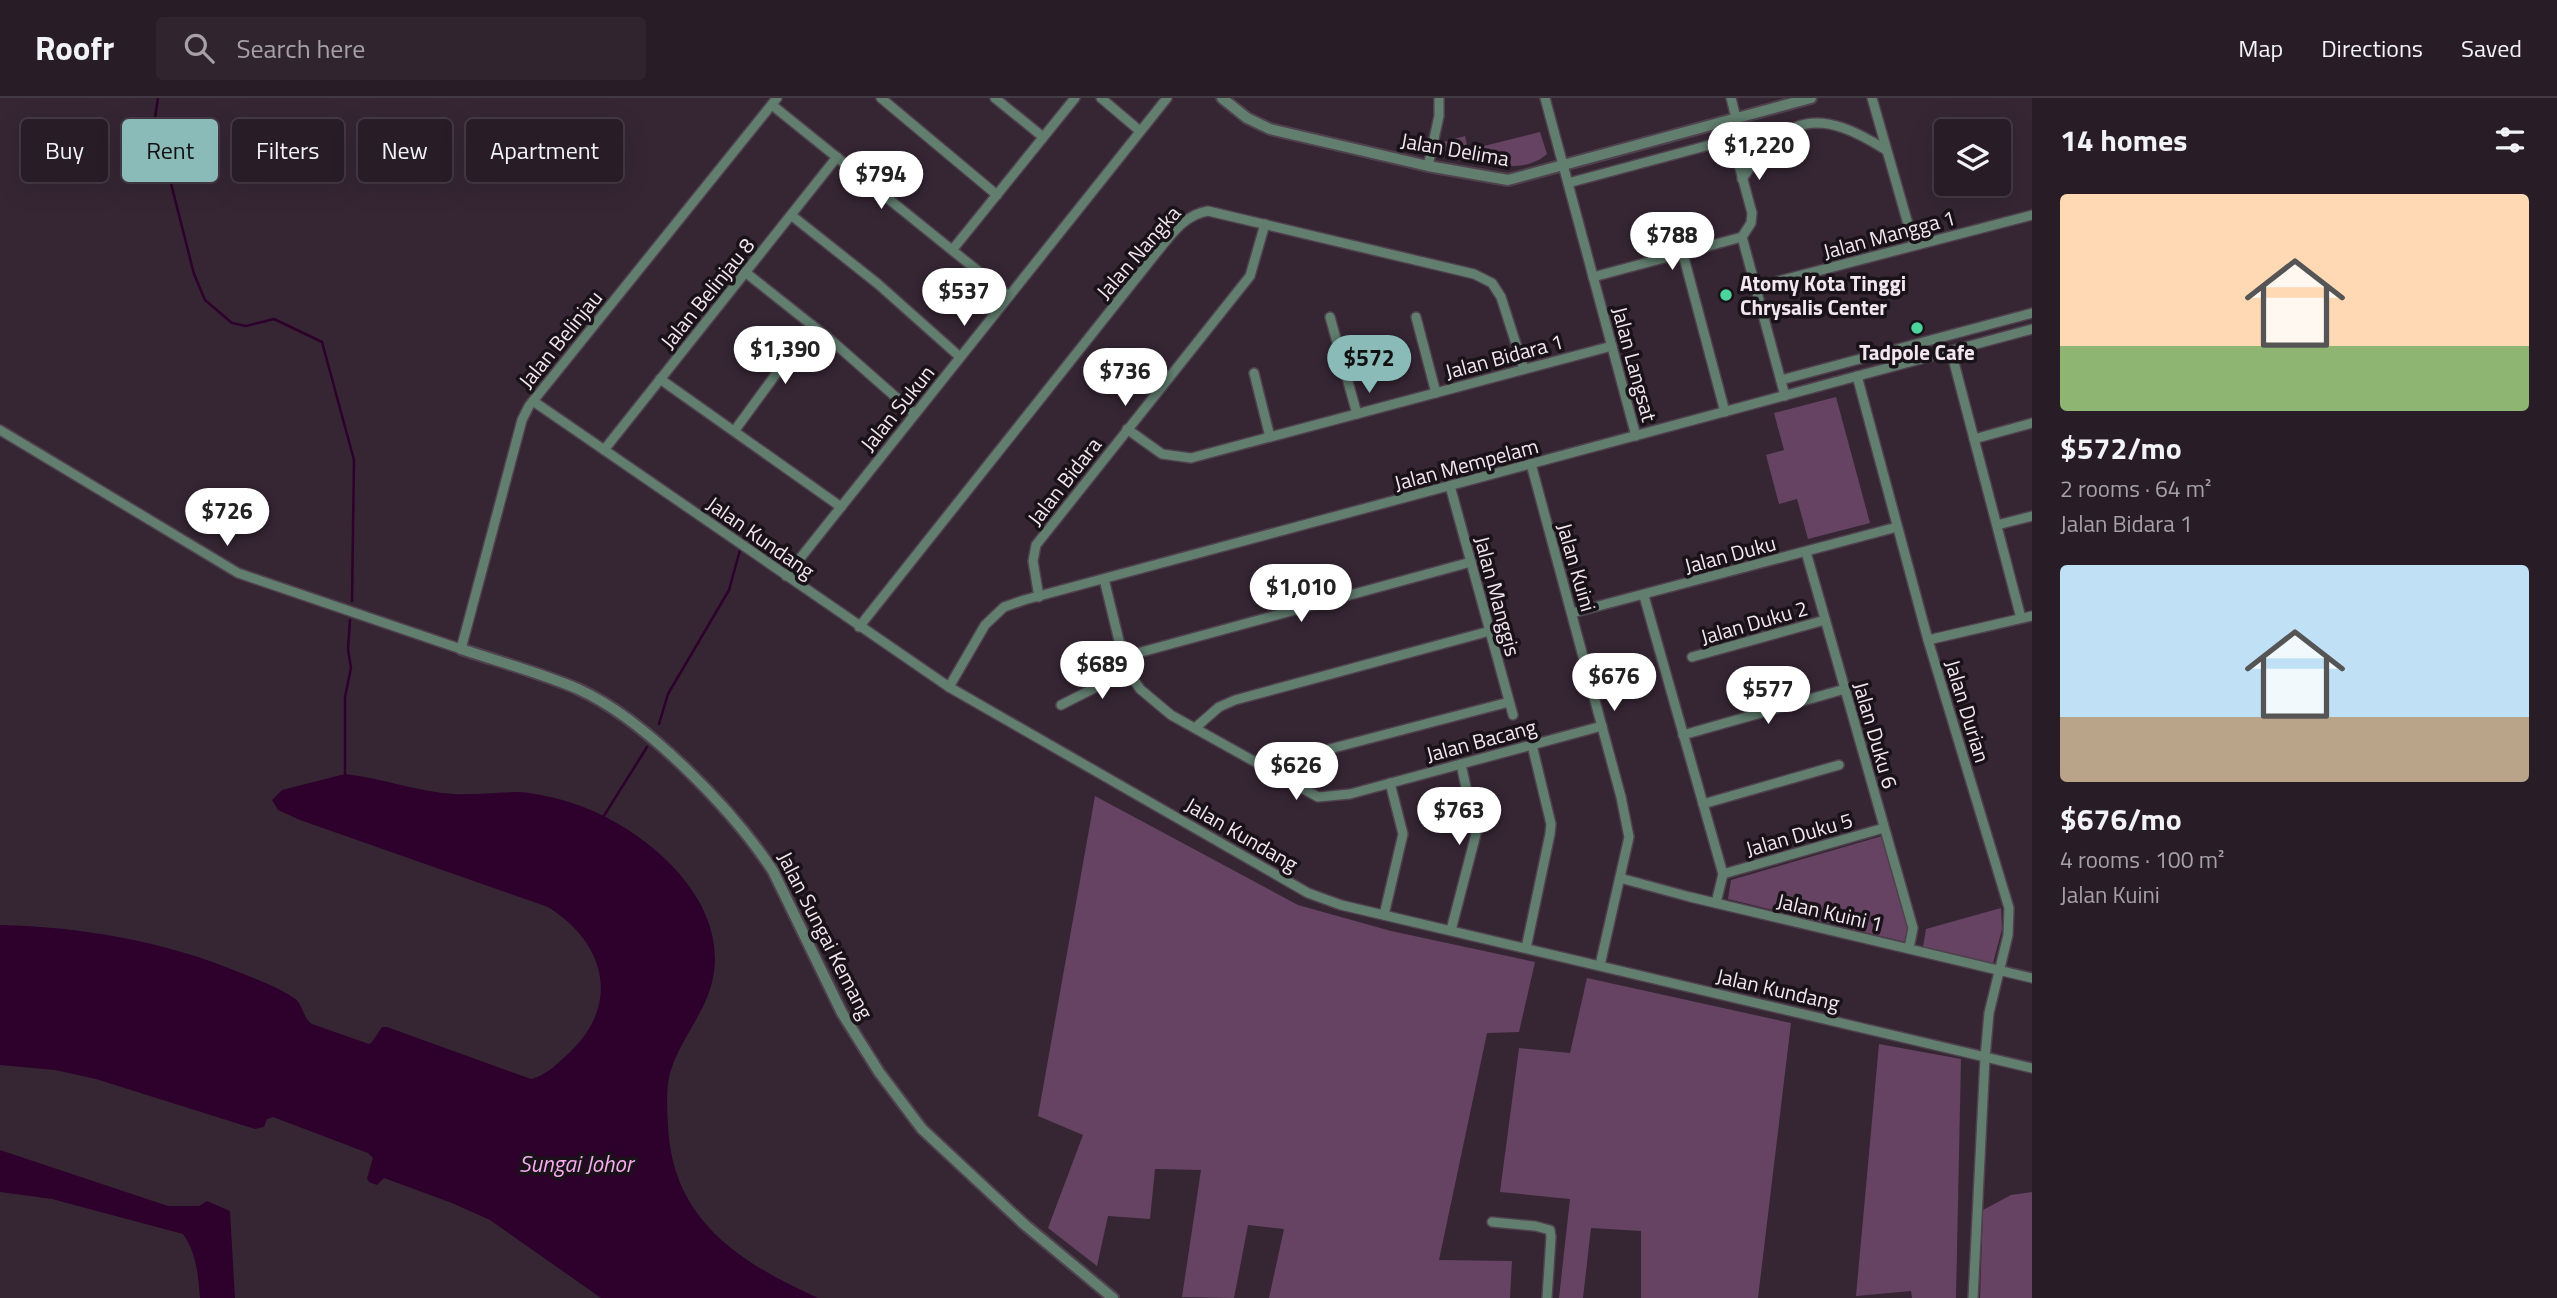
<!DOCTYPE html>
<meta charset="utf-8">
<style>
body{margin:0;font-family:"Titillium Web",sans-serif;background:#30252f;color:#f1f3f6;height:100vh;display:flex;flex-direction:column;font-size:26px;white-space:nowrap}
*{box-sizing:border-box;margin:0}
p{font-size:23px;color:#a5a1a7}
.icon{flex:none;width:38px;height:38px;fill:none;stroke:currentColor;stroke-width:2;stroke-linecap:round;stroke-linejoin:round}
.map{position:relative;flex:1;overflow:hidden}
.side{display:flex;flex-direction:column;background:#281c27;width:525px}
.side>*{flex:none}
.banner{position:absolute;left:21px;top:21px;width:665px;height:63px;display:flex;gap:14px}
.controls{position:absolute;left:1934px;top:21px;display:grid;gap:14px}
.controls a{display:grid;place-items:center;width:77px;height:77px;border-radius:7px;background:#281c27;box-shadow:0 7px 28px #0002,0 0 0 2px #443a44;font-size:35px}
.price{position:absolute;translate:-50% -60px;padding:0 16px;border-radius:24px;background:#fff;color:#222;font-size:23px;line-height:46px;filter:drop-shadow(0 2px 4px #0008)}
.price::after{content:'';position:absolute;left:50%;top:42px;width:21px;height:16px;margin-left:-10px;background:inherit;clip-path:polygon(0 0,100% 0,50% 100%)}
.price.on{background:#8bbbb9;color:#111}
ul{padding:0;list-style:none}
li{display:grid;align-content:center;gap:14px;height:371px;padding:0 28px}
li span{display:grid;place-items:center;height:217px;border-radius:7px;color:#555}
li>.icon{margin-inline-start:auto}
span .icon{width:126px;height:126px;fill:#fffc;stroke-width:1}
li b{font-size:30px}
h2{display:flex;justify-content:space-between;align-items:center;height:84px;padding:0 28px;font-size:30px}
.pill{padding:0 24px;border-radius:7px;background:#281c27;box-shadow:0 7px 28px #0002,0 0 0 2px #443a44;font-size:24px;line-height:63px}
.pill.on{background:#8bbbb9;color:#111}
header{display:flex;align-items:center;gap:42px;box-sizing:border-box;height:98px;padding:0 35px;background:#281c27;border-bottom:2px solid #443a44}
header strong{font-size:33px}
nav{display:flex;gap:38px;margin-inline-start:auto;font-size:24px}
.search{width:490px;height:63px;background:#30252f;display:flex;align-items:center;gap:18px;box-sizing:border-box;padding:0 24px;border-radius:7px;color:#a5a1a7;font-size:26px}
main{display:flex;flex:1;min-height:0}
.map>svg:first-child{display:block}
</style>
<header>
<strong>Roofr</strong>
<div class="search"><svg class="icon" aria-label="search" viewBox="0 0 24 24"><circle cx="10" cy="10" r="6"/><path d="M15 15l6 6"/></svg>Search here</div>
<nav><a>Map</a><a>Directions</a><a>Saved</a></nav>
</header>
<main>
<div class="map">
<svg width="2032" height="1200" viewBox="0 0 2032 1200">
<rect width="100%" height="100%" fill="#362634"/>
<g fill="#664362">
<path d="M1540 34 1547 56C1522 79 1477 63 1447 58L1443 44 1465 38 1468 52Z"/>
<path d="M1836 299 1870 425 1808 441 1797 401 1779 406 1766 357 1784 352 1774 315Z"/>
<path d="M1095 698 1298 807 1391 833 1535 864 1519 934 1487 935 1439 1162 1512 1163 1510 1200H1269L1284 1131 1248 1127 1234 1200 1182 1199 1201 1072 1155 1071 1150 1121 1108 1118 1097 1168 1048 1130 1083 1037 1038 1018Z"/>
<path d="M1882 738 1908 829 1905 844 1728 801 1731 782Z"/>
<path d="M2001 810 2002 831 1993 865 1923 849 1926 831Z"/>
<path d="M1587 880 1791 925 1758 1200H1641V1133L1591 1130 1583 1200H1559L1570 1101 1500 1094 1519 950 1570 955Z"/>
<path d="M1879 946 1961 961 1956 1200H1912L1911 1193 1856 1198Z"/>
<path d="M2032 1094V1200H1980L1983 1112 2011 1097Z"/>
</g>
<g fill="#2d012b">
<path d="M345 676C382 680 417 694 454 696 476 697 497 694 518 694 537 695 557 700 575 706 646 730 735 805 711 888 702 919 679 944 670 975 666 991 667 1010 668 1027 672 1122 739 1164 818 1200H601L490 1122 452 1105 384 1080 377 1087 369 1084 367 1080 373 1060 368 1055 273 1019 267 1021 264 1029 255 1031 96 981 55 972 0 967V827C82 829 164 843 241 875 258 882 278 889 294 900 304 907 302 919 312 926L369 946 372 944 382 929H387L531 981C547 977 558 965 570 954 622 904 604 844 548 809L300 722 278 712 272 702 282 692Z"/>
<path d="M0 1052 168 1108H199L207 1103 230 1113 235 1200H200C198 1177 197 1156 183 1136L52 1101 0 1094Z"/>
</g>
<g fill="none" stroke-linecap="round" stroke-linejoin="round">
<g stroke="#2d012b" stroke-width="2.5">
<path d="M158 0 155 20 164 58 194 176 205 202 232 225 246 228 274 221 322 244 354 362 352 503"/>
<path d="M659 626 668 596 729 492 740 452"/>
<path d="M345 676V599L351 570 348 551 350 522"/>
<path d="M602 721 647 649"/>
</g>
<g stroke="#50414e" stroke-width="12">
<g id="minor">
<path d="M881 0 997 97"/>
<path d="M995 0 1043 39"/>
<path d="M1101 0 1140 33"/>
<path d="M1545 0 1636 338"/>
<path d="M1731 0 1736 20"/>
<path d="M1872 0 1914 147"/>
<path d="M772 7 1009 198"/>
<path d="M1727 23 1752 115 1751 125 1742 139 1785 298"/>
<path d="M1428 68 1439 18V0"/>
<path d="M1742 81C1787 15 1820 10 1886 52"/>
<path d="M1568 85 1732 41"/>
<path d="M791 117 878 186 960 259"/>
<path d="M953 151 1075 0"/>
<path d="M1683 156 1725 314"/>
<path d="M745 174 832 243 915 316"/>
<path d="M1593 179 1742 139"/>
<path d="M1756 189 2032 117"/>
<path d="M1330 219 1357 316"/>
<path d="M1416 219 1436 295"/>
<path d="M1951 253 2021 520"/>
<path d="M1254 275 1270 339"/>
<path d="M1857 278 1928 542 2009 810 2008 837 1989 915 1985 960 1973 1200"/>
<path d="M660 281 841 409"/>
<path d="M1781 282 2032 215"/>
<path d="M533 303 949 589 1308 795 1341 807 2032 970"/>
<path d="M1127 331 1162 356 1191 360 1612 248"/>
<path d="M0 332 238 475 461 551 522 322 529 308 777 0"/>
<path d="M735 332 812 227"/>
<path d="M1974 341 2032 325"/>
<path d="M604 352 837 59"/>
<path d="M1531 366 1621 699 1629 739 1600 867"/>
<path d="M1450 388 1513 617"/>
<path d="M1997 427 2032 418"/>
<path d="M1806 454 1913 830 1909 850"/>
<path d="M786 478 1167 0"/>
<path d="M1104 481 1123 559 1128 573 1140 591 1171 617 1318 699 1350 696 1602 628"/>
<path d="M1644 498 1723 776 1716 805"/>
<path d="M1039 499 1033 463 1036 447 1250 178 1265 126"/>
<path d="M1572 515 1897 429"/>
<path d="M859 529 1157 154C1172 136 1184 117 1208 113L1474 176 1492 185 1501 199 1524 271"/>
<path d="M1928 542 2032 518"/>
<path d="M1123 559 1471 464"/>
<path d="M1692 559 1825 522"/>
<path d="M949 589 985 527 1004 509 1024 502 2032 231"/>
<path d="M1061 607 1128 573"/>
<path d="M1195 630 1219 609 1235 602 1490 533"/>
<path d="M1683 637 1845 591"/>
<path d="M1295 686 1310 662 1322 653 1509 604"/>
<path d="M1703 706 1839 667"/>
<path d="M1723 776 1884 730"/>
<path d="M1620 780 1690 799 2032 880"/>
<path d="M1384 817 1403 736 1390 685"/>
<path d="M1451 832 1476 736 1461 666"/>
<path d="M1526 850 1550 736 1551 726 1532 647"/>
<path d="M1492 1124 1535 1128 1550 1132 1551 1139 1547 1200"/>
</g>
</g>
<g stroke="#50414e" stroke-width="14">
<g id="tertiary">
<path d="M1222 0 1247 20 1270 31 1428 68 1508 82 1811 0"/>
<path d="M461 551C500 564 541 575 578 591 645 621 733 712 773 773L842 915 879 974 922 1031 1025 1127 1113 1200"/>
</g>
</g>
<use href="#minor" stroke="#617e6f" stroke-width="9"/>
<use href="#tertiary" stroke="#617e6f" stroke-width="10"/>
</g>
<g fill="#4bd49b" stroke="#191218" stroke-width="2.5">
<circle cx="1726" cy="197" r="7"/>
<circle cx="1917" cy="230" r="7"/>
</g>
<g text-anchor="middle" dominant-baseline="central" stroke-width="7" stroke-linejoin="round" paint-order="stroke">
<g font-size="21" fill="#f2e7f0" stroke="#191218">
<text transform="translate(1455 51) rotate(10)">Jalan Delima</text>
<text transform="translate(1889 136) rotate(-15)">Jalan Mangga 1</text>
<text transform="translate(1138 154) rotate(-49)">Jalan Nangka</text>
<text transform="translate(707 195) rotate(-51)">Jalan Belinjau 8</text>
<text transform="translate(560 241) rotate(-51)">Jalan Belinjau</text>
<text transform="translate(1504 258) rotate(-15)">Jalan Bidara 1</text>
<text transform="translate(1635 266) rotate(75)">Jalan Langsat</text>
<text transform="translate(897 310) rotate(-51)">Jalan Sukun</text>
<text transform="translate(1466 366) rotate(-15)">Jalan Mempelam</text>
<text transform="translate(1064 383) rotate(-52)">Jalan Bidara</text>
<text transform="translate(761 439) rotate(35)">Jalan Kundang</text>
<text transform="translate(1730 456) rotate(-15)">Jalan Duku</text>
<text transform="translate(1577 469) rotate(74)">Jalan Kuini</text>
<text transform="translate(1498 498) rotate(75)">Jalan Manggis</text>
<text transform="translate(1754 524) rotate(-16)">Jalan Duku 2</text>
<text transform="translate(1968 613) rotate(73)">Jalan Durian</text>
<text transform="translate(1876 637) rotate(74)">Jalan Duku 6</text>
<text transform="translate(1481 642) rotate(-15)">Jalan Bacang</text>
<text transform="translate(1242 736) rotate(30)">Jalan Kundang</text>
<text transform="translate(1799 736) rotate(-16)">Jalan Duku 5</text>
<text transform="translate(1830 814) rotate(13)">Jalan Kuini 1</text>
<text transform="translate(826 837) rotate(63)">Jalan Sungai Kemang</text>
<text transform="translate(1778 891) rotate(13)">Jalan Kundang</text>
</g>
<g font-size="21" font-weight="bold" fill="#f2e7f0" stroke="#191218" text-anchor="start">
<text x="1740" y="185">Atomy Kota Tinggi<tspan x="1740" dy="24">Chrysalis Center</tspan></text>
<text x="1917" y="254" text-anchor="middle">Tadpole Cafe</text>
</g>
<g font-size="23" font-style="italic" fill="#f6abee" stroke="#191218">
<text x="576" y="1065">Sungai Johor</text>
</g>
</g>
</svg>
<div class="controls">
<a><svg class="icon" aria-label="layers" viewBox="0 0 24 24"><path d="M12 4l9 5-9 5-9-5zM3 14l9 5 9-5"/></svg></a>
</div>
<b class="price" style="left:1759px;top:84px">$1,220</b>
<b class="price" style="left:881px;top:113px">$794</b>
<b class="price" style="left:1672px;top:174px">$788</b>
<b class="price" style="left:964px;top:230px">$537</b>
<b class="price" style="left:785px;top:288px">$1,390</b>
<b class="price on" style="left:1369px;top:297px">$572</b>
<b class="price" style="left:1125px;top:310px">$736</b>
<b class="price" style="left:227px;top:450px">$726</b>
<b class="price" style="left:1301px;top:526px">$1,010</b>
<b class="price" style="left:1102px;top:603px">$689</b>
<b class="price" style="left:1614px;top:615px">$676</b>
<b class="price" style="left:1768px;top:628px">$577</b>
<b class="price" style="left:1296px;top:704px">$626</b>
<b class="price" style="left:1459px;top:749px">$763</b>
<div class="banner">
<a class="pill">Buy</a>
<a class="pill on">Rent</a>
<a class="pill">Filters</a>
<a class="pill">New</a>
<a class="pill">Apartment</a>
</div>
</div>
<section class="side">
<h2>14 homes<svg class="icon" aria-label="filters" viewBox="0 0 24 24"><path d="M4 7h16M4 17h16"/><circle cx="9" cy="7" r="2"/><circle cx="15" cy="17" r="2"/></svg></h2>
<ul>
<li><span style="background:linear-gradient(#ffd9b3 70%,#8fb573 0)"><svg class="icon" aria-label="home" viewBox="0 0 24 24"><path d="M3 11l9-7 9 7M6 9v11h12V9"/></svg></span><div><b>$572/mo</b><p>2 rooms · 64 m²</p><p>Jalan Bidara 1</p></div></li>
<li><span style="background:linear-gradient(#bfe0f5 70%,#b9a48a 0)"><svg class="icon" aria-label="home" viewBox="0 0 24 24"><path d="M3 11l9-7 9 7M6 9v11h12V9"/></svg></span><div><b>$676/mo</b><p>4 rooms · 100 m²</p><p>Jalan Kuini</p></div></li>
</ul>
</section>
</main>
